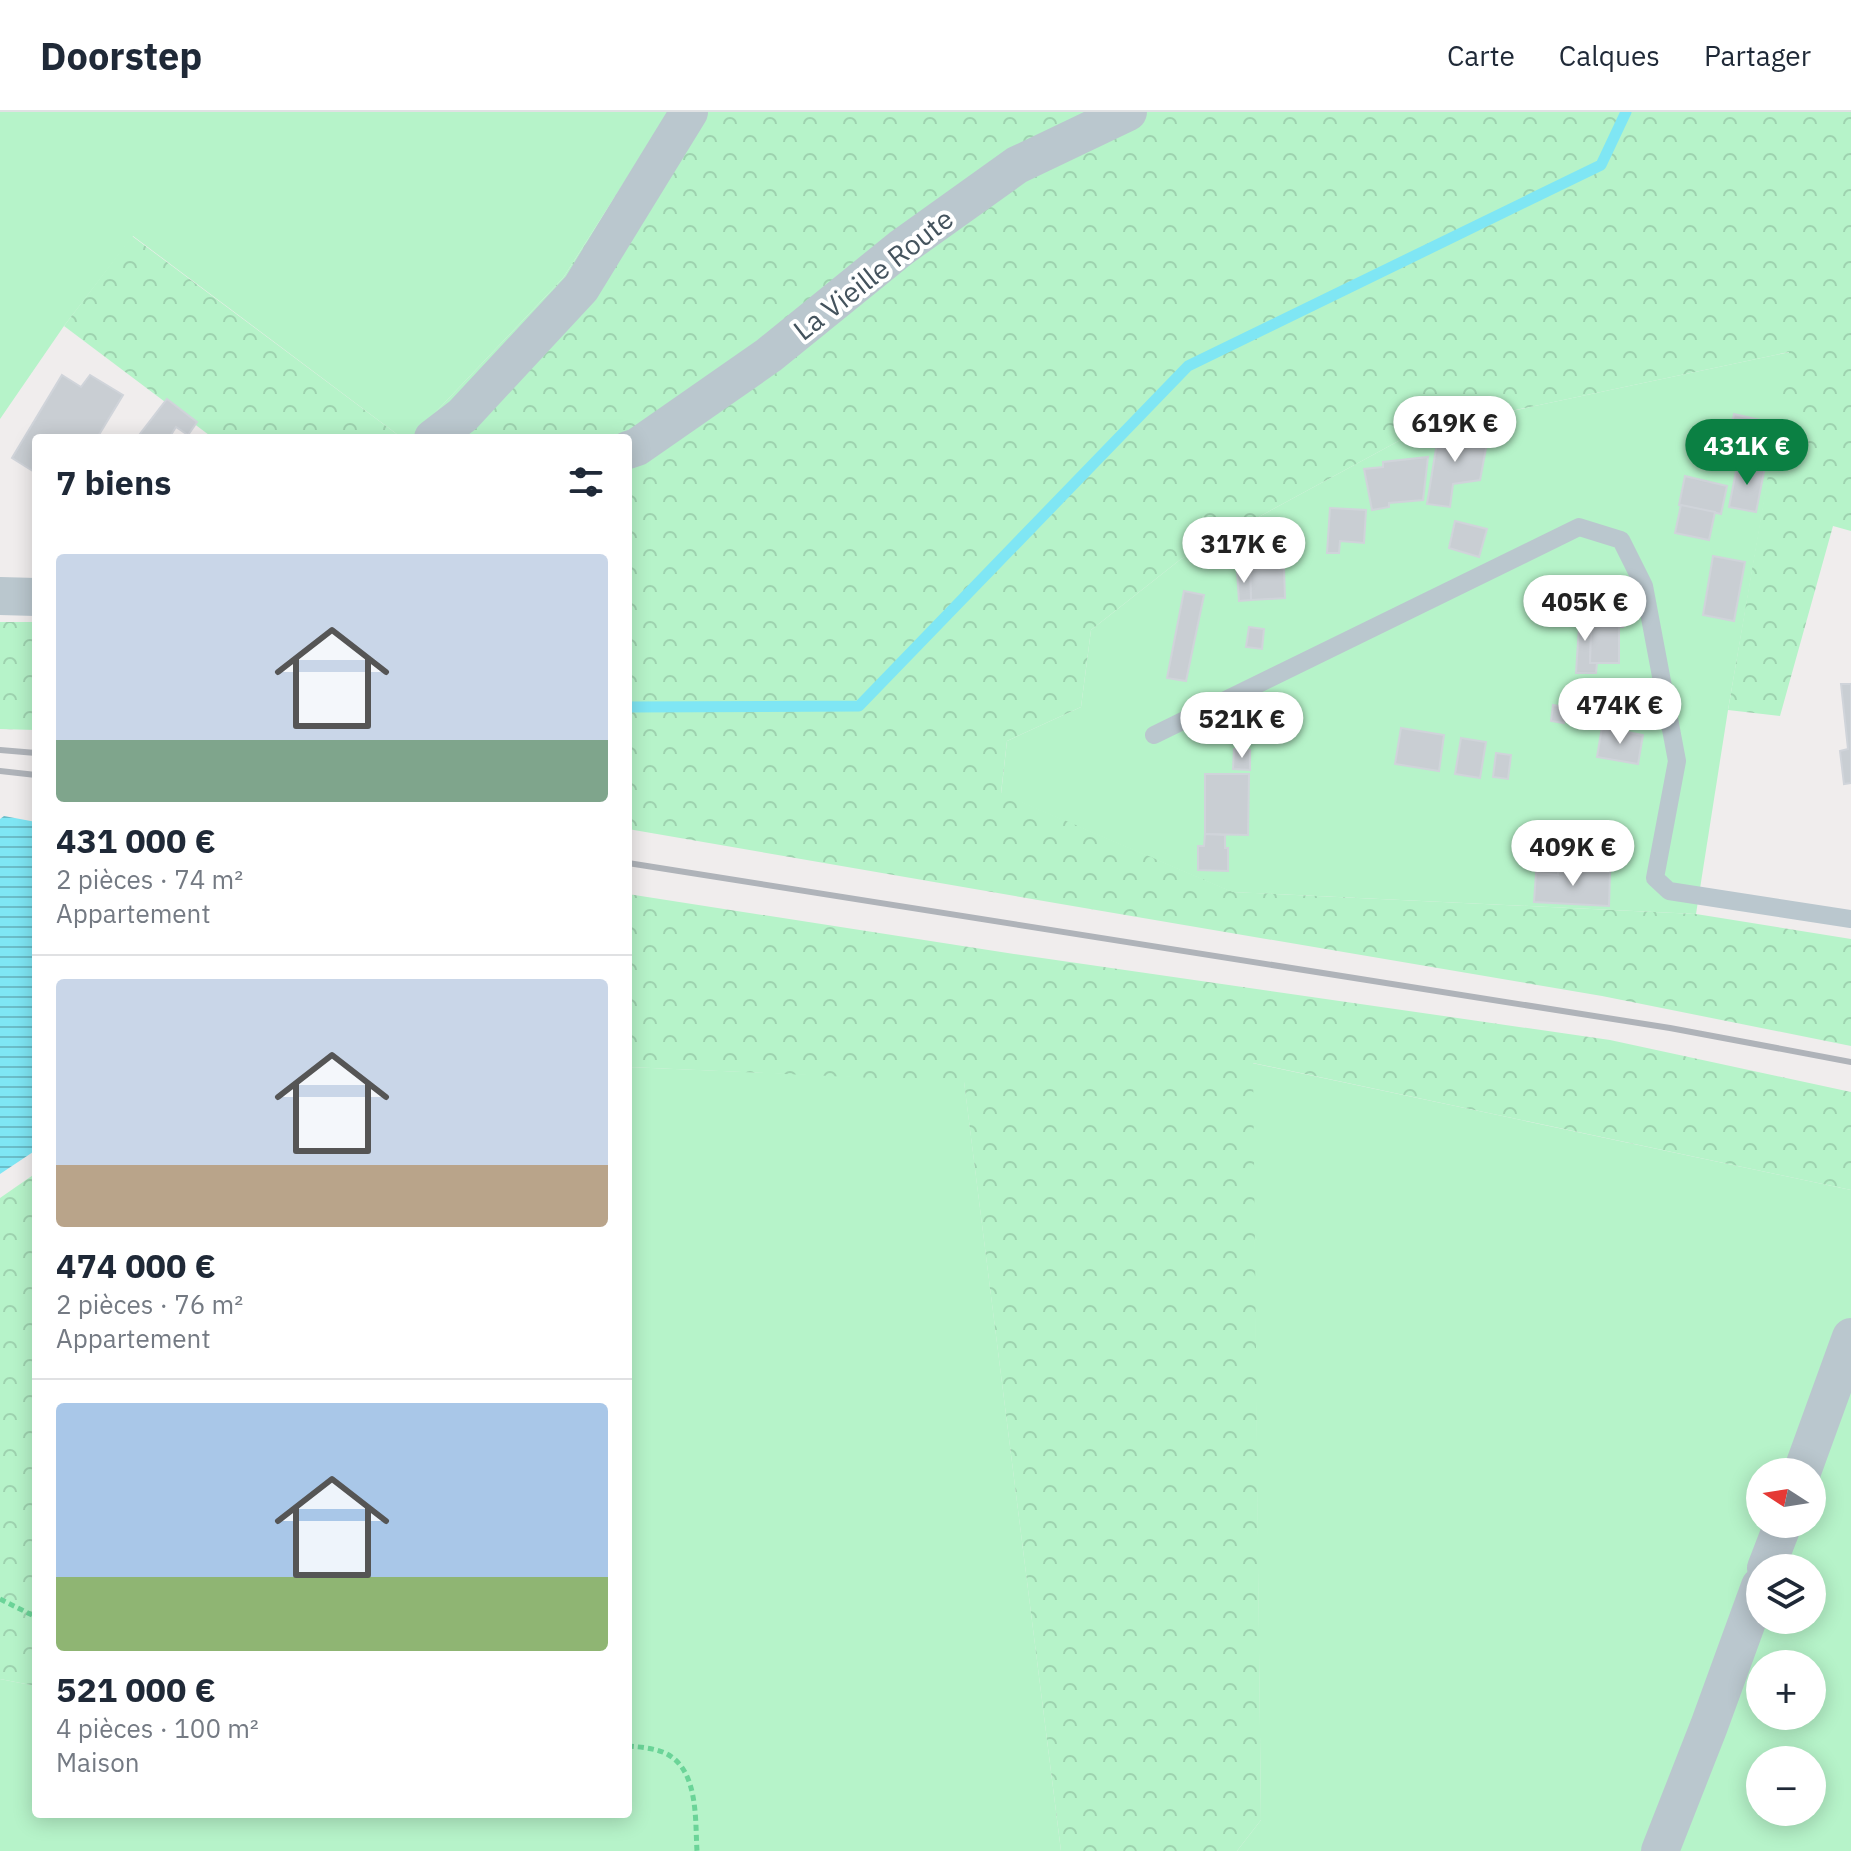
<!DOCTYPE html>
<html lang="fr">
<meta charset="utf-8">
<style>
body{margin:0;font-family:"IBM Plex Sans",sans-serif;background:#f6f6f7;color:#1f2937;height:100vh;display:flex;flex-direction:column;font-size:30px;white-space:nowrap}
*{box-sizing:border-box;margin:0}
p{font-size:26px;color:#747a83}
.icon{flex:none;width:44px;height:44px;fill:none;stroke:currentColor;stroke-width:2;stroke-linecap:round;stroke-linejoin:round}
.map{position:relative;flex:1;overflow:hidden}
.details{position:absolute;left:32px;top:322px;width:600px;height:1384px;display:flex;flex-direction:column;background:#fff;border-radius:8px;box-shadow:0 4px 20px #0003}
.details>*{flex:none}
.needle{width:52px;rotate:282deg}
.tools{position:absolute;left:1746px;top:1346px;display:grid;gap:16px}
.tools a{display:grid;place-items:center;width:80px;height:80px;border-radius:50%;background:#fff;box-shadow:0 4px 20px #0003;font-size:40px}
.price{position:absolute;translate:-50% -68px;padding:0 18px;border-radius:28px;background:#fff;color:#222;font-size:26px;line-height:52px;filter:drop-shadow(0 2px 4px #0008)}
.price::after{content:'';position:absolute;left:50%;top:48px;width:24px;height:18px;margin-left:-12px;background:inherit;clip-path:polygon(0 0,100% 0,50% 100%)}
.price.on{background:#0b8043;color:#fff}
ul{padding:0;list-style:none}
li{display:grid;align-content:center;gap:16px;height:424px;padding:0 24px}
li+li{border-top:2px solid #e0e1e3}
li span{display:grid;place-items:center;height:248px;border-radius:8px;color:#555}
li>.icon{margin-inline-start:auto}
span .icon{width:144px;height:144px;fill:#fffc;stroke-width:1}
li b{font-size:34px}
h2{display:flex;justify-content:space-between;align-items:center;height:96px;padding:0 24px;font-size:34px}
header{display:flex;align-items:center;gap:48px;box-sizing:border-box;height:112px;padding:0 40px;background:#fff;border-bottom:2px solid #e0e1e3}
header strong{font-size:38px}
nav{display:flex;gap:44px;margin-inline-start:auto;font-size:28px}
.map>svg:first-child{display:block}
</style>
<header>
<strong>Doorstep</strong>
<nav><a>Carte</a><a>Calques</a><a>Partager</a></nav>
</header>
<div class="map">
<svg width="1851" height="1739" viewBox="0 0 1851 1739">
<defs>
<pattern id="forest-crowns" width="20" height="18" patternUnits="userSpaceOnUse" patternTransform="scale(2)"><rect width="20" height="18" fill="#b6f3c9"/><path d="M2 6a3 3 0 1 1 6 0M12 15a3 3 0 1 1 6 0" fill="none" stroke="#9ed2af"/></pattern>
<pattern id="water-rules" width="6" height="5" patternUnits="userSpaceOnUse" patternTransform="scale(2)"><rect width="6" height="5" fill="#7fe6f4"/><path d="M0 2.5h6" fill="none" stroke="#6abdc9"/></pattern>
</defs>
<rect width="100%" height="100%" fill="#f0eded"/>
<g fill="#b6f3c9" fill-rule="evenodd">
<path d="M0 0H669L563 166 411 326H402L133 124 64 214 0 307Z"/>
<path d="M1790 240 1728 598 1696 802 1232 780 1001 682 1007 629 1081 595 1091 518 1181 447 1417 319Z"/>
<path d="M1252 951 1851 1078V1739H1237L1261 1708ZM1760 1360H1812V1412H1760ZM1760 1456H1812V1508H1760ZM1760 1552H1812V1604H1760ZM1760 1648H1812V1700H1760Z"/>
<path d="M628 955 964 969 1061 1739H0V1567L36 1574V1702H628Z"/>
</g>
<g fill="url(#forest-crowns)">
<path d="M669 0H1851V419L1833 414 1780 604 1728 598 1789 240 1417 319 1181 447 1091 518 1081 595 1007 629 1001 681 1233 780 1696 802 1851 827V934L1602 884 1061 792 628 717V326H411L563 166Z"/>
<path d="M132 124 402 326H213L64 214Z"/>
<path d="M0 510H36V618L0 617Z"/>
<path d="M628 782 1014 842 1610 928 1851 980V1078L1253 951 1261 1708 1237 1739H1061L964 970 628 955Z"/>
<path d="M36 1061V1574L0 1567V1086Z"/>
</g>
<path fill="url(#water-rules)" d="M4 704 36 710V1038L0 1062V707Z"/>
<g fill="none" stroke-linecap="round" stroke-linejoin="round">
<path stroke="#7fe6f4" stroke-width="11" d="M628 595 859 594 1188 254 1601 53 1626 0"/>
</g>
<g fill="#c9ced3" stroke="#d0d4da" stroke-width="2">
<path d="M62 263 81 275 90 263 123 283 97 326H36V361L12 346Z"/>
<path d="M167 287 197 310 188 323 176 315 169 326H144L140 322Z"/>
<path d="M1734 302 1769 310 1763 338 1728 331Z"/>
<path d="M1439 318 1477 319V329L1487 331 1480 368 1453 372 1450 395 1427 392Z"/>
<path d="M1428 345 1423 388 1389 391V395L1372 398 1364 357 1383 355V350Z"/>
<path d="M1738 349 1765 355 1756 400 1729 395Z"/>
<path d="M1685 364 1727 374 1721 402 1679 393Z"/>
<path d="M1681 393 1715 400 1709 428 1675 421Z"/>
<path d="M1330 396 1366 398 1364 431 1340 429 1339 441H1327Z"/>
<path d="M1455 409 1487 417 1479 445 1449 436Z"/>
<path d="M1713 444 1745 450 1734 509 1703 503Z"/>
<path d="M1284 456 1285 486 1251 488 1250 458Z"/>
<path d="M1250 458 1251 488 1239 489 1237 459Z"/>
<path d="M1584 472 1619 474 1617 495 1582 494Z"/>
<path d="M1184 479 1204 483 1186 569 1167 566Z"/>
<path d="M1592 493 1590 551H1597L1596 561H1576L1579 514 1582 494Z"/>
<path d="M1592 493 1624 496 1623 515H1619V551H1590Z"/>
<path d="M1249 515 1264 517 1262 537 1246 535Z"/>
<path d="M1841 572H1851V671L1844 672 1840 639 1848 637Z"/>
<path d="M1553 593 1566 595 1564 611 1551 609Z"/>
<path d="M1602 615 1643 623 1638 652 1597 645Z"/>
<path d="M1401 616 1444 623 1439 659 1395 652Z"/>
<path d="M1461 626 1486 630 1480 666 1455 662Z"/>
<path d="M1234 637 1250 638V658L1233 657Z"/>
<path d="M1496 641 1511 643 1508 667 1493 665Z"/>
<path d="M1205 662H1249L1248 723 1205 722Z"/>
<path d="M1205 722 1225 723V736H1228V759L1198 758V734H1204Z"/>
<path d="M1535 742H1564L1563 760H1558V763L1536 761Z"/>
<path d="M1558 760H1610L1609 794 1534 790 1536 761 1558 763Z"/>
</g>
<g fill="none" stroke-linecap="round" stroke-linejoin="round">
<g stroke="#6bd498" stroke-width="5" stroke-dasharray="6 4" stroke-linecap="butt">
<path d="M0 1487 36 1505"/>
<path d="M628 1634C640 1635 654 1636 665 1641 699 1657 695 1708 697 1739"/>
</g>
<path stroke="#bac7ce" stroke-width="18" d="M1154 623 1579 415 1621 428 1644 474 1677 649 1655 766 1669 779 1851 807"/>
<g stroke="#bac7ce" stroke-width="38">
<path d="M433 326 463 303 581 176 689 0"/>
<path d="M628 338 637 335 769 243 901 136 1017 53 1128 0"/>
<path d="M0 484 36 485"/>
<path d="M1802 1360 1851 1225"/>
<path d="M1766 1456 1783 1412"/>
<path d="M1660 1739 1709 1614 1760 1474"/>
</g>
<g stroke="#afb3b9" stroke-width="6">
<path d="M0 638 36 641"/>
<path d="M0 659 36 663"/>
<path d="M628 751 1670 916 1851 950"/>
</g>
</g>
<g text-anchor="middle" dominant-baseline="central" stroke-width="8" stroke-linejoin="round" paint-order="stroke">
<g font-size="28" fill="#44535d" stroke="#fff">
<text transform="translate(873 162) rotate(-38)">La Vieille Route</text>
</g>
</g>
</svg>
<div class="tools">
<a><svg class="needle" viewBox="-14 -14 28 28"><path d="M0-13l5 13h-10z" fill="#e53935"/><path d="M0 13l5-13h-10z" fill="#747a83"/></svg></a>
<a><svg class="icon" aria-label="layers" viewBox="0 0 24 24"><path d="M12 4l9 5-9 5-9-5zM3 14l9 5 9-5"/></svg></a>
<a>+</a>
<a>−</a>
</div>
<b class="price" style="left:1455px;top:352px">619K €</b>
<b class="price on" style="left:1747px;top:375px">431K €</b>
<b class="price" style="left:1244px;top:473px">317K €</b>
<b class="price" style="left:1585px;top:531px">405K €</b>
<b class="price" style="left:1620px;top:634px">474K €</b>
<b class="price" style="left:1242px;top:648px">521K €</b>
<b class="price" style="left:1573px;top:776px">409K €</b>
<section class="details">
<h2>7 biens<svg class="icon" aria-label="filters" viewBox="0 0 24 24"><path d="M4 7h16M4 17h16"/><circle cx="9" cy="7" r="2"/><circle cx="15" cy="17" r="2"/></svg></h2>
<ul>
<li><span style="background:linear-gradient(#c9d6e8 75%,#7fa58c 0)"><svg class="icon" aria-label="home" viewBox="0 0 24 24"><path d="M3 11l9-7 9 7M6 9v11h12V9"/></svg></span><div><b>431 000 €</b><p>2 pièces · 74 m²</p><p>Appartement</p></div></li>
<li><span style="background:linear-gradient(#c9d6e8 75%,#b9a48a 0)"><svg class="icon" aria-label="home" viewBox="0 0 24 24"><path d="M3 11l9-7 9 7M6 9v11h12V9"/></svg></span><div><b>474 000 €</b><p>2 pièces · 76 m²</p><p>Appartement</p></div></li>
<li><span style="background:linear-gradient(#a9c7e8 70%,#8fb573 0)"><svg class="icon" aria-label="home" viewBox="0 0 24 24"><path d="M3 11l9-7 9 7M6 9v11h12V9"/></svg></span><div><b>521 000 €</b><p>4 pièces · 100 m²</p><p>Maison</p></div></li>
</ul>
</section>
</div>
